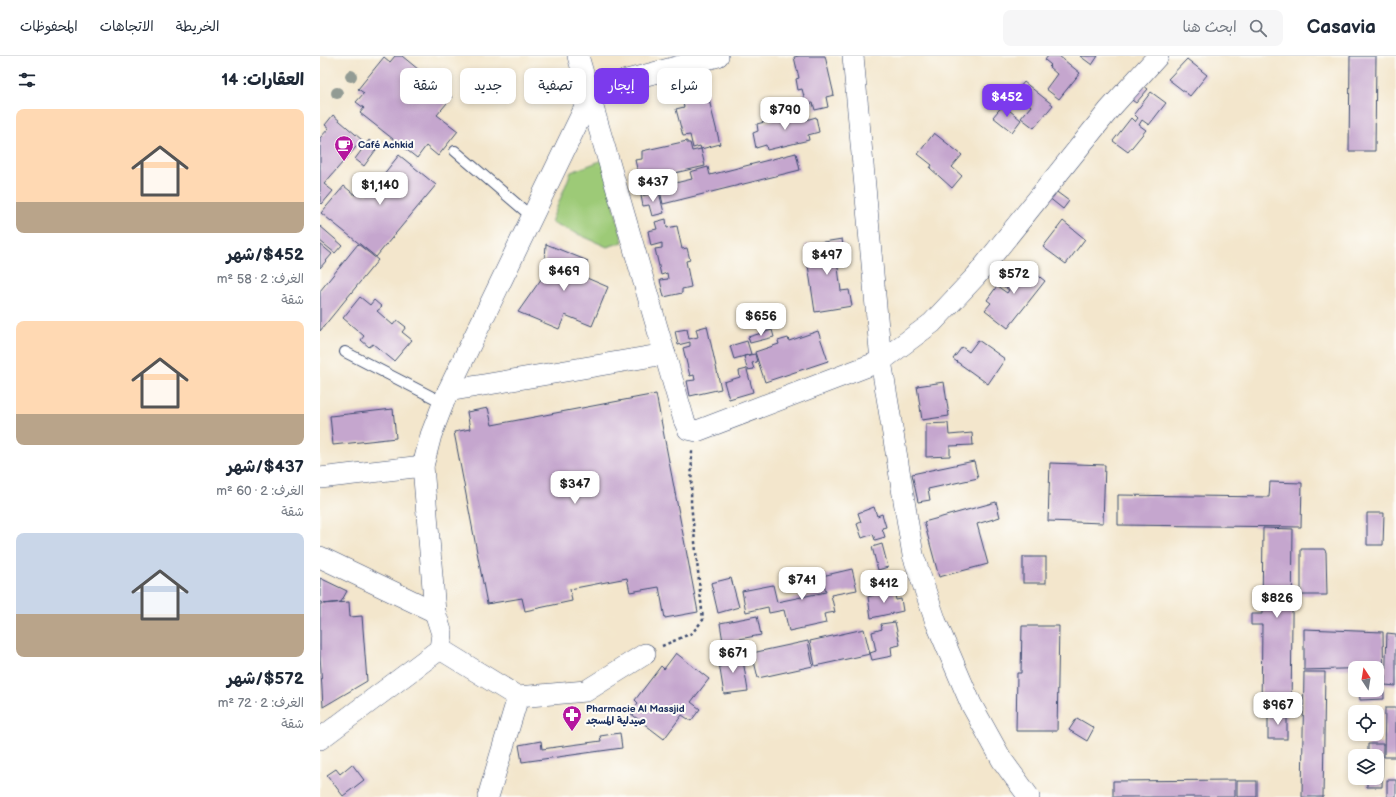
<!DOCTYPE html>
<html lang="ar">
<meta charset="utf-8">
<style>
body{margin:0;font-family:"Balsamiq Sans","Playpen Sans Arabic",sans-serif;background:#f6f6f7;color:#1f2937;direction:rtl;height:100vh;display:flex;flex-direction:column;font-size:15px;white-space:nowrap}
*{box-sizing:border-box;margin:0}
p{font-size:13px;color:#747a83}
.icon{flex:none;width:22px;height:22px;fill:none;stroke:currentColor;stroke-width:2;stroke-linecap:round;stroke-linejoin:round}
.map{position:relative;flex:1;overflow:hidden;direction:ltr}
.panel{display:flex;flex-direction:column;background:#fff;width:320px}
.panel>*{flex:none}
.guide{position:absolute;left:12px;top:12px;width:380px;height:36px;direction:rtl;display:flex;gap:8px}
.needle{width:26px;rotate:348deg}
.controls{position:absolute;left:1028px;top:605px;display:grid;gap:8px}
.controls a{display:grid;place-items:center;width:36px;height:36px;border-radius:8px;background:#fff;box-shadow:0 2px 6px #0003;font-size:20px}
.price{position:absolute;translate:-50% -34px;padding:0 9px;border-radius:8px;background:#fff;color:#222;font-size:13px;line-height:26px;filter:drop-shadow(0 1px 2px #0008)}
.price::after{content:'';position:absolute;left:50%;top:24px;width:12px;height:9px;margin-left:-6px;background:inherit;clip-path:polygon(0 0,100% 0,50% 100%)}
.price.on{background:#7c3aed;color:#fff}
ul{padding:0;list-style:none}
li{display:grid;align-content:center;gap:8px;height:212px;padding:0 16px}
li span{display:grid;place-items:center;height:124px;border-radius:8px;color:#555}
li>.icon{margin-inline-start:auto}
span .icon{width:72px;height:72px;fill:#fffc;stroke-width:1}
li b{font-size:17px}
h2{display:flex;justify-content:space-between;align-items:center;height:48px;padding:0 16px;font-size:17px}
.tag{padding:0 14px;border-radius:8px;background:#fff;box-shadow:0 2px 6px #0003;font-size:14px;line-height:36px}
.tag.on{background:#7c3aed;color:#fff}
header{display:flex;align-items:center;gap:24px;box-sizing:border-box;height:56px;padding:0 20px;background:#fff;border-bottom:1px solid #e0e1e3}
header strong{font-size:19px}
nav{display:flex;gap:22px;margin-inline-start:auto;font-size:14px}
.search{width:280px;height:36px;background:#f6f6f7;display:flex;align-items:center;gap:10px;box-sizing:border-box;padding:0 14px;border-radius:8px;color:#747a83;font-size:15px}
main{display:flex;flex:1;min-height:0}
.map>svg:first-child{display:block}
</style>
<header>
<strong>Casavia</strong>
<div class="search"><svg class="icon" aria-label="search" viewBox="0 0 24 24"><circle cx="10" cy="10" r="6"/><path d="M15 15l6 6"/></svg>ابحث هنا</div>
<nav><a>الخريطة</a><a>الاتجاهات</a><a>المحفوظات</a></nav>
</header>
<main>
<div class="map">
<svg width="1076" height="741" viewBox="0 0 1076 741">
<rect width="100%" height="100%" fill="#fdfcf7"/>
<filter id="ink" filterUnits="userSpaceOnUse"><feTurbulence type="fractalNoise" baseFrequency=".025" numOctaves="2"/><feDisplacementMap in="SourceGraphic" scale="8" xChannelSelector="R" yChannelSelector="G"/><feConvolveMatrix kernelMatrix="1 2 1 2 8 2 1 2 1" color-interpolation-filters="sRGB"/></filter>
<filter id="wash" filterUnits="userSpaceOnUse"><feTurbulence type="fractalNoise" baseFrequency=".012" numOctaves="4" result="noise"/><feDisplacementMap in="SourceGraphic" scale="16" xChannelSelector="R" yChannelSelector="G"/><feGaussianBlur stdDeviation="0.9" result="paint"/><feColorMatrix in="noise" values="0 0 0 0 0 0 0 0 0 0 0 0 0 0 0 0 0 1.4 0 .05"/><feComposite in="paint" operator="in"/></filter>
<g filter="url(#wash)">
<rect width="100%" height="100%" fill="#f3e6cc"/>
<path fill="#9dca77" stroke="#5c7c6a" d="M283 104 303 186 287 191 231 166 251 116Z"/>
<g id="blocks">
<g fill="#c5a6ce">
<path d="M75 0H82L132 41 117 59 138 75 118 100 106 90 97 102 40 57 44 52 36 46 44 37 38 33 64 1 70 6Z"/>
<path d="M479 0H505L514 39 506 41 508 51 495 54 493 47 486 48 482 33 478 34 476 23 479 22 474 1Z"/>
<path d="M728 0H739L760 17 739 43 726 33 737 18 729 11 731 9 725 4Z"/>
<path d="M760 0H778L772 9Z"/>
<path d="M1030 0H1056L1055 95H1029Z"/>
<path d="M867 3 887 19 870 40 848 23Z"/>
<path d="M384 24 400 88 381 93 380 90 373 92 370 79 363 80 356 53 364 51 359 34 368 32 367 28Z"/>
<path d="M704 26 733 49 714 72 701 62 711 50 696 36Z"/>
<path d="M820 27 828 33 816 47 809 42Z"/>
<path d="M831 36 846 47 829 69 822 64 819 69 826 74 808 96 793 85 811 62 815 66 818 62 814 58Z"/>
<path d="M683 49 701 64 692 76 673 61Z"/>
<path d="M468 57V61L484 57 486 64 496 61 499 76 488 79 489 84 447 94 446 89 436 92 433 77 438 75 437 68 456 63 455 60Z"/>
<path d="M13 59 42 84 4 128 13 135 2 148 0 146V82L9 72 5 69Z"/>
<path d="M614 77 642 99 632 111 642 120 632 132 610 112 612 109 598 98Z"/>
<path d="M49 84 58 91 44 110 35 103Z"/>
<path d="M367 85V87H370L372 95 381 93 385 110 320 125 315 104 322 103V95Z"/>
<path d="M476 97 480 114 343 148 339 131 372 123 370 116 388 111 390 119Z"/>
<path d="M79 99 116 129 56 201 1 157 24 130 35 139 40 133 47 139Z"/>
<path d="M734 134 749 145 743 153 728 141Z"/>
<path d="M339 136 344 157 332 160 329 149 323 150 321 140Z"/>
<path d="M346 163 347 172 357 170 362 193 367 192 370 204 366 205 371 231 362 233V237L344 241 340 224 348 223 347 217 341 219 335 193 342 192V187L331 190 328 175 337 173 335 166Z"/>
<path d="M743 165 765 183 746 208 723 191Z"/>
<path d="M0 170 22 189 15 197 0 185Z"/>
<path d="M522 183 525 202 517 204 521 235 529 234 532 250 495 256 485 189Z"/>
<path d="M0 188 12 198 0 212Z"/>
<path d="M38 188 58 204 0 275V235Z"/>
<path d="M226 188 268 205 262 220 288 231 272 270 245 259 239 273 198 256 224 219Z"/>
<path d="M702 207 725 225 688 272 665 254 671 247 667 244 677 230 687 237 689 234 679 227 689 214 694 218Z"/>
<path d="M40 241 50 249 54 244 62 251 57 255 73 269 77 264 86 271 82 276 92 284 74 305 53 288 49 291 41 284 44 280 23 262Z"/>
<path d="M387 270 401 333 370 340 367 325 375 324 374 319 370 320 363 292 370 290V286L358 289 355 275 367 273 369 283 378 281 376 273Z"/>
<path d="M452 274 454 281 430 287 428 281Z"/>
<path d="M498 275 508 305 445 326 435 296 459 288 458 285 468 282 469 285Z"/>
<path d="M658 284 685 303 668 328 633 303 642 291 649 296Z"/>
<path d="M427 285 431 298 414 303 410 290Z"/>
<path d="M435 298 437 306 432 307 434 313 427 314 433 336 409 343 404 326 420 321 419 315 427 313 424 300Z"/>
<path d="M624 326 629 360 602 364 597 330Z"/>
<path d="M336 338 378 556 345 562 339 531 310 536 307 522 250 533 252 545 205 555 202 542 167 548 134 376 150 373 147 356 168 352 172 369Z"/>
<path d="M73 353 76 382 13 389 10 360Z"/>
<path d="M628 367 629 379 652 377 653 389 630 390V400L606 401V368Z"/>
<path d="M654 405 658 422 608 433 610 444 598 446 592 418Z"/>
<path d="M730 407 785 409 783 467 728 465Z"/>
<path d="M950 426 982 427 981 471 798 469V439L949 441Z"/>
<path d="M676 446 680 461 657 468 668 508 619 521 604 466Z"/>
<path d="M554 451 557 460 562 458 566 471 562 472 565 481 555 484 553 478 542 482 537 468 541 466 538 457Z"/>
<path d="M1047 457H1064L1063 489H1047Z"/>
<path d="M943 472 973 473 971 654H941L942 569H931V558H942Z"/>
<path d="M562 488 568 511 558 514 552 491Z"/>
<path d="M981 493H1004L1006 496 1007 539H981Z"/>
<rect x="703" y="501" width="23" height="26"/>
<path d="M532 513 537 534 511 539 515 556 504 558 506 567 469 575 464 554 449 557 448 551 426 556 422 535 453 529 457 546 506 536 502 520Z"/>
<path d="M0 522 27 535 21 546 4 548 0 546Z"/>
<path d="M411 522 419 551 398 557 391 527Z"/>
<path d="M565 535 566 537 574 535 576 544 581 543 583 555 551 562 548 541Z"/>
<path d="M29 546 30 561 42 560 47 625 3 651 0 598V548Z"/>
<path d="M437 560 441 579 403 586 400 567Z"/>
<path d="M575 566 580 589 571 591 572 600 552 604 550 597 556 595 552 576 562 573 561 568Z"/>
<path d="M702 570H739L737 675H696L697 617H701Z"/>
<path d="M544 573 550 598 495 610 490 585Z"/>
<path d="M984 573 1063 576 1064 643 1040 644 1039 634H1057V612L984 614Z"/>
<path d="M1067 577 1076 578V630L1065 629Z"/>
<path d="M488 585 493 610 438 622 432 597Z"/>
<path d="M356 597 389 623 371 646 380 653 371 665 362 659 344 683 310 657 318 647 315 644 341 610 344 613Z"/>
<path d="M422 598 428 635 404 638 398 601Z"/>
<path d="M984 616H1005L1003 741H982Z"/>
<path d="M1065 652H1076V701H1064Z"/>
<rect x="948" y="656" width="19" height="27"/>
<path d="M757 662 774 672 767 685 749 674Z"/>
<path d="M1032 662H1035V679H1031Z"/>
<path d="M300 677 302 692 202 706 199 689 221 685 222 693 281 685 280 680Z"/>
<path d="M1048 688H1063L1062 731H1047V722H1057V700H1048Z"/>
<path d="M32 708 44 724 23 740 7 719 16 713 20 718Z"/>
<path d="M915 724V741H793V725Z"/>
<rect x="1067" y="724" width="9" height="17"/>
<rect x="917" y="725" width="20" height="16"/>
</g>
</g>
</g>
<g filter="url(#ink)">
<use href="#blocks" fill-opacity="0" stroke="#3b4a6e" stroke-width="1"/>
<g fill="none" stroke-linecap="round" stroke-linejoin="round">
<g stroke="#3b4a6e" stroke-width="12">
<g id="service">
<path d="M135 95 212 161"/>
<path d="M25 296 124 347"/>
</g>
</g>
<g stroke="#3b4a6e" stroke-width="22">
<g id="minor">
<path d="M258 0 364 364 368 373 377 375 561 305 612 267 656 220 789 54 838 0"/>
<path d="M533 0 561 305 593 499 616 566 651 648 682 704 709 741"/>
<path d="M128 335 345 298"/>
<path d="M0 422 103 410"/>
<path d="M0 501 115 556"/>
<path d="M325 598 266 635 198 641 120 593 122 578 115 556 103 410 111 379 128 335 270 41 292 28 398 0"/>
<path d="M0 683 120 593"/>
<path d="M168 741 198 641"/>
</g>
</g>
<path stroke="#3b4a6e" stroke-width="2.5" stroke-dasharray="3 3" stroke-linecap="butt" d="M342 590 372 577 383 564 371 447 372 393"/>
<use href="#service" stroke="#fff" stroke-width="10"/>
<use href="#minor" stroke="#fff" stroke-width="21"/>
</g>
<g fill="#929b94">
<circle cx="31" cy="20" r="6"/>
<circle cx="17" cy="37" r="6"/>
</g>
</g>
<defs>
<g id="cafe-pin" transform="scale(1)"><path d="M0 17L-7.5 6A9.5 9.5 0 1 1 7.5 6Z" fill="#b5179e" stroke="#fdfcf7"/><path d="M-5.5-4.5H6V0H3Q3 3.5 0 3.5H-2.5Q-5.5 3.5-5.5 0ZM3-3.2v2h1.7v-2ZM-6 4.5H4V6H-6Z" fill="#fff"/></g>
<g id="pharmacy-pin" transform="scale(1)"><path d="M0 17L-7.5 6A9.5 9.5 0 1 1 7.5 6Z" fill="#b5179e" stroke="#fdfcf7"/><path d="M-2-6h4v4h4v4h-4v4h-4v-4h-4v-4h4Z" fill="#fff"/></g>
</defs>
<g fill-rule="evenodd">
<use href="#cafe-pin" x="24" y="89"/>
<use href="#pharmacy-pin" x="252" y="659"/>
</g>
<g text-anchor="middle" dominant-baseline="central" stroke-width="4" stroke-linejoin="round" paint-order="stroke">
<g font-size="10" font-weight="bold" fill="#1b2f5e" stroke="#fdfcf7" text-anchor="start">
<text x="38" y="89">Café Achkid</text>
<text x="266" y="653">Pharmacie Al Massjid<tspan x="266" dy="12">صيدلية المسجد</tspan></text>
</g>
</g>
</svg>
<div class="controls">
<a><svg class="needle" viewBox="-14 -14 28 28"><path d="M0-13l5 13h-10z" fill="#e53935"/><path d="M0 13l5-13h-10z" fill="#747a83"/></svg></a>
<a><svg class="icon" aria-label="locate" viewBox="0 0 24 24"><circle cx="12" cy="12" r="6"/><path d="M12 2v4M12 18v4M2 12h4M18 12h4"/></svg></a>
<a><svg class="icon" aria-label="layers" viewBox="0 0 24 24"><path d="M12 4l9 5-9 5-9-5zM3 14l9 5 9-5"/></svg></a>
</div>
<b class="price on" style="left:687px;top:62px">$452</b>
<b class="price" style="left:465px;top:75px">$790</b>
<b class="price" style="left:333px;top:147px">$437</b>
<b class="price" style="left:60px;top:150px">$1,140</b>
<b class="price" style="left:507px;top:220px">$497</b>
<b class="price" style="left:244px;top:236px">$469</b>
<b class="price" style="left:694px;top:239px">$572</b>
<b class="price" style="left:441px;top:281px">$656</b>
<b class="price" style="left:255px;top:449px">$347</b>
<b class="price" style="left:482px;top:545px">$741</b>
<b class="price" style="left:564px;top:548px">$412</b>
<b class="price" style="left:957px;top:563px">$826</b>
<b class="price" style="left:413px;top:618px">$671</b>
<b class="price" style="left:958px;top:670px">$967</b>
<div class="guide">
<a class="tag">شراء</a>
<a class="tag on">إيجار</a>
<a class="tag">تصفية</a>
<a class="tag">جديد</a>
<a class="tag">شقة</a>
</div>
</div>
<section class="panel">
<h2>العقارات: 14<svg class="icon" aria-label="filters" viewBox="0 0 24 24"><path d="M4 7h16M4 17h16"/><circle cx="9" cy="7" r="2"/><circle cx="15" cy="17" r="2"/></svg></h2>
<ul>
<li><span style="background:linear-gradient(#ffd9b3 75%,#b9a48a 0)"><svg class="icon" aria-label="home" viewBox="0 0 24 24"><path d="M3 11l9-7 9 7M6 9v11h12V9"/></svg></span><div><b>$452/شهر</b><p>الغرف: 2 · 58 m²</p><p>شقة</p></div></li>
<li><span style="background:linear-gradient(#ffd9b3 75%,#b9a48a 0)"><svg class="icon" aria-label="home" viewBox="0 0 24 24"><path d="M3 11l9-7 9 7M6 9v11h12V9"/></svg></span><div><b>$437/شهر</b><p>الغرف: 2 · 60 m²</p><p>شقة</p></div></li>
<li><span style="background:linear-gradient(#c9d6e8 65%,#b9a48a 0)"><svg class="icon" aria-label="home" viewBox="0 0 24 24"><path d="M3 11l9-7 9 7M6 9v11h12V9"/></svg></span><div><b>$572/شهر</b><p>الغرف: 2 · 72 m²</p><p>شقة</p></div></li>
</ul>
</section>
</main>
